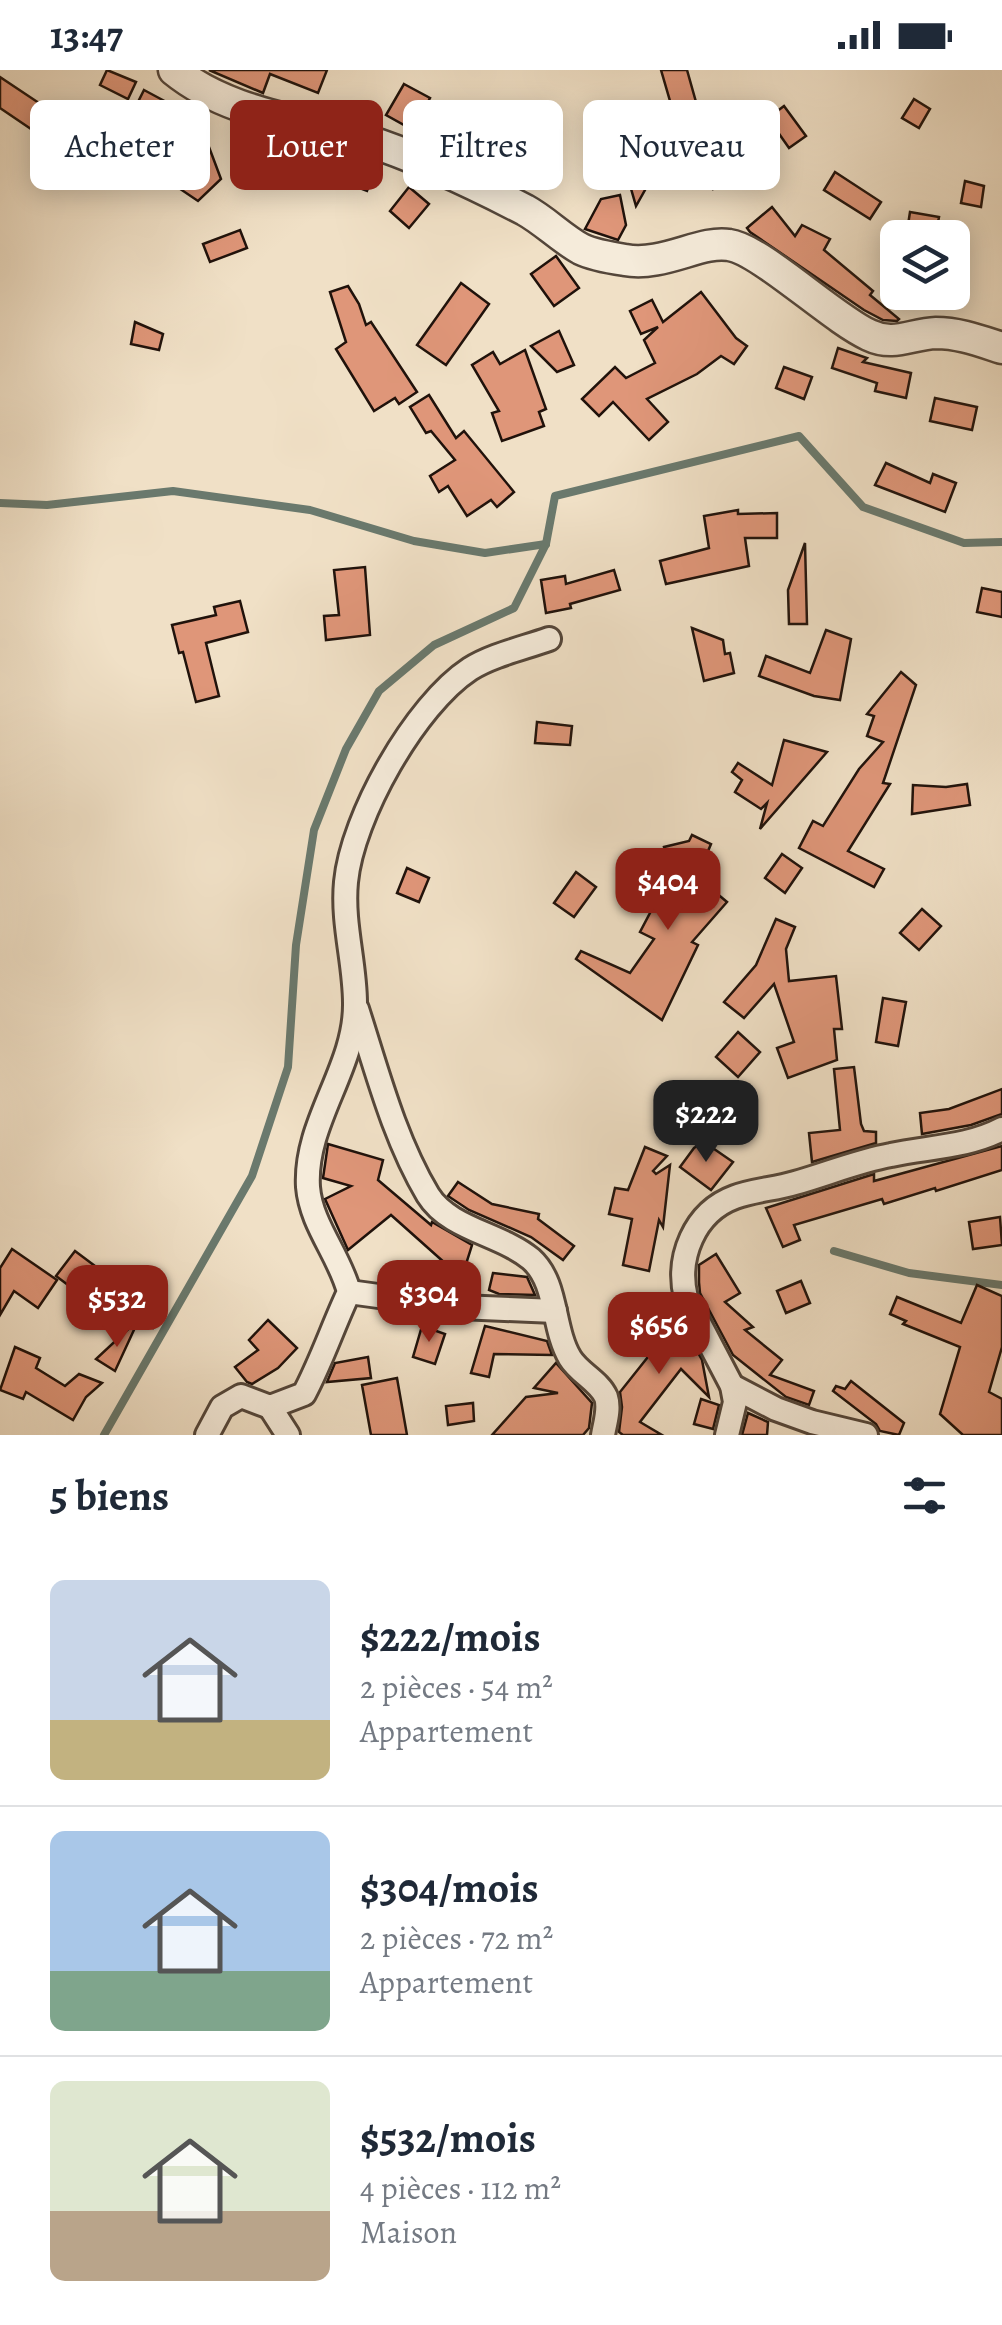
<!DOCTYPE html>
<html lang="fr">
<meta charset="utf-8">
<style>
body{margin:0;font-family:Alegreya,serif;background:#f6f6f7;color:#1f2937;height:100vh;display:flex;flex-direction:column;font-size:38px;white-space:nowrap}
*{box-sizing:border-box;margin:0}
p{font-size:32px;color:#747a83}
.icon{flex:none;width:55px;height:55px;fill:none;stroke:currentColor;stroke-width:2;stroke-linecap:round;stroke-linejoin:round}
.map{position:relative;height:1365px;overflow:hidden}
.panel{display:flex;flex-direction:column;background:#fff;flex:1}
.panel>*{flex:none}
.hud{position:absolute;left:30px;top:30px;width:942px;height:90px;display:flex;gap:20px}
.controls{position:absolute;left:880px;top:150px;display:grid;gap:20px}
.controls a{display:grid;place-items:center;width:90px;height:90px;border-radius:15px;background:#fff;box-shadow:0 5px 25px #0003;font-size:50px}
.price{position:absolute;translate:-50% -85px;padding:0 22px;border-radius:20px;background:#8f2418;color:#fff;font-size:32px;line-height:65px;filter:drop-shadow(0 2px 5px #0008)}
.price::after{content:'';position:absolute;left:50%;top:60px;width:30px;height:22px;margin-left:-15px;background:inherit;clip-path:polygon(0 0,100% 0,50% 100%)}
.price.selected{background:#222;color:#fff}
ul{padding:0;list-style:none}
li{display:flex;align-items:center;gap:30px;height:250px;padding:0 50px}
li+li{border-top:2px solid #e0e1e3}
li span{display:grid;place-items:center;flex:none;width:280px;height:200px;border-radius:15px;color:#555}
li>.icon{margin-inline-start:auto}
span .icon{width:120px;height:120px;fill:#fffc;stroke-width:1}
li b{font-size:42px}
h2{display:flex;justify-content:space-between;align-items:center;height:120px;padding:0 50px;font-size:42px}
.pill{padding:0 35px;border-radius:15px;background:#fff;box-shadow:0 5px 25px #0003;font-size:35px;line-height:90px}
.pill.selected{background:#8f2418;color:#fff}
.status{display:flex;justify-content:space-between;align-items:center;height:70px;padding:0 50px;background:#fff;direction:ltr}
.status svg{height:28px;fill:currentColor}
.map>svg:first-child{display:block}
</style>
<div class="status"><b>13:47</b><svg viewBox="0 0 49 12"><path d="M0 12V9h3v3zM5 12V6h3v6zM10 12V3h3v9zM15 12V0h3v12zM26 1h20v11H26zM47 4h2v5h-2z"/></svg></div>
<div class="map">
<svg width="1002" height="1365" viewBox="0 0 1002 1365">
<rect width="100%" height="100%" fill="#f0e0c6"/>
<filter id="stains"><feTurbulence type="fractalNoise" baseFrequency=".002" numOctaves="4"/><feColorMatrix values="0 0 0 0 .2 0 0 0 0 .09 0 0 0 0 .02 0 0 0 .5 -.17"/></filter>
<radialGradient id="worn" r=".72"><stop offset=".6" stop-color="#630" stop-opacity="0"/><stop offset="1" stop-color="#630" stop-opacity=".3"/></radialGradient>
<g fill="none" stroke-linecap="round" stroke-linejoin="round">
<g stroke="#6a796d" stroke-width="8">
<path d="M0 433 47 435 173 421 310 440 414 471 485 483 546 474"/>
<path d="M834 1181 909 1203 1002 1215"/>
<path d="M104 1365 252 1106 288 997 296 875 314 760 346 679 379 621 434 575 514 538 546 474 555 426 799 366 863 437 964 473 1002 472"/>
</g>
</g>
<g fill="#df9679" stroke="#20120b" stroke-width="2.5">
<path d="M107 0 136 12 128 29 100 15Z"/>
<path d="M209 0H327L318 23 270 4 263 23Z"/>
<path d="M661 0H687L707 71 730 108 713 119 681 68 676 49 671 51 660 34 670 31Z"/>
<path d="M0 7 45 37 31 59 0 38Z"/>
<path d="M404 14 430 28 413 60 386 45Z"/>
<path d="M144 20 170 34 168 38 203 61 221 109 198 131 152 100 169 74 165 72 173 60 134 40Z"/>
<path d="M914 29 930 39 919 58 902 48Z"/>
<path d="M784 36 806 66 789 78 768 48Z"/>
<path d="M643 39 648 58 623 65 617 47Z"/>
<path d="M529 46 554 68 536 91 510 69Z"/>
<path d="M636 64 650 111 636 136 617 70Z"/>
<path d="M348 92 374 102 367 121 341 111Z"/>
<path d="M835 102 881 132 870 149 824 120Z"/>
<path d="M965 111 984 116 981 137 961 133Z"/>
<path d="M409 117 429 134 409 158 390 141Z"/>
<path d="M620 125 626 155 618 170 585 159 601 129Z"/>
<path d="M772 137 795 166 802 155 830 169 824 180 873 221 870 225 899 249 897 251 883 250 864 240 750 162 747 158Z"/>
<path d="M910 142 939 147 935 168H906Z"/>
<path d="M240 160 247 178 210 192 203 174Z"/>
<path d="M556 186 579 218 554 236 531 204Z"/>
<path d="M461 213 489 234 446 295 417 275Z"/>
<path d="M348 216 359 234 366 255 371 252 417 322 399 334 395 328 374 341 336 279 346 272 330 222Z"/>
<path d="M701 222 736 268 747 276 734 294 721 286 697 304 647 329 668 352 649 370 613 332 599 346 582 329 615 297 626 308 655 293 644 270 658 257 641 264 630 241 652 230 663 252Z"/>
<path d="M135 252 163 264 159 280 131 274Z"/>
<path d="M559 261 574 295 557 302 531 276Z"/>
<path d="M838 278 867 288 863 292 911 303 906 328 875 321 877 313 832 298Z"/>
<path d="M525 280 546 339 539 342 544 356 502 371 492 343 499 341 472 295 493 282 500 294Z"/>
<path d="M784 297 812 307 804 329 776 318Z"/>
<path d="M429 325 456 368 464 361 514 422 497 437 491 430 467 446 448 416 439 422 430 406 455 390 431 361 426 363 410 337Z"/>
<path d="M935 328 977 337 972 360 930 351Z"/>
<path d="M886 393 930 413 933 404 956 413 945 442 875 415Z"/>
<path d="M738 440V444L777 443V468H745L749 496 666 514 660 491 709 478 704 446Z"/>
<path d="M805 473 807 554H789L788 520Z"/>
<path d="M365 497 370 565 326 570 324 546 339 545 334 500Z"/>
<path d="M614 500 620 520 570 534 571 538 546 543 541 510 565 506 566 514Z"/>
<path d="M982 518 1002 522V547L977 542Z"/>
<path d="M240 531 248 562 206 573 219 626 196 632 183 582 179 583 172 555 216 545 214 537Z"/>
<path d="M692 558 723 570 725 584 730 583 734 603 704 611Z"/>
<path d="M826 560 851 569 840 630 814 626 759 606 766 586 810 603Z"/>
<path d="M901 602 916 615 883 713 890 714 848 781 884 799 874 817 799 778 813 751 823 756 859 699 883 672 867 666 874 646 867 644Z"/>
<path d="M537 652 572 656 570 675 535 673Z"/>
<path d="M784 670 827 682 760 759 767 733 761 739 735 722 742 710 732 702 738 693 772 715Z"/>
<path d="M967 714 970 735 912 744 913 715 946 717Z"/>
<path d="M692 765 711 774 697 807 727 832 692 872 698 875 662 950 576 889 581 881 630 903 654 869 640 862 659 826 678 836 664 777 689 771Z"/>
<path d="M782 784 802 798 785 823 765 808Z"/>
<path d="M407 798 429 808 419 832 397 823Z"/>
<path d="M576 802 596 817 574 847 554 833Z"/>
<path d="M922 839 941 856 919 880 900 863Z"/>
<path d="M776 849 795 857 786 879 789 911 836 906 842 959H834L837 990 788 1008 777 978 794 972 774 914 744 948 724 932 756 895Z"/>
<path d="M883 928 906 932 898 976 876 972Z"/>
<path d="M738 962 760 982 738 1007 716 987Z"/>
<path d="M854 997 861 1054 864 1061 876 1062V1073L812 1092 809 1063 840 1060 834 999Z"/>
<path d="M1002 1019V1044L971 1055 922 1064 920 1043 949 1039Z"/>
<path d="M704 1072 733 1092 711 1120 680 1097 694 1078Z"/>
<path d="M328 1074 383 1090 378 1110 431 1155 432 1152 472 1175 461 1210 440 1202 446 1194 391 1145 348 1180 325 1129 351 1116 323 1108Z"/>
<path d="M1002 1076V1100L936 1121 935 1118 884 1134 882 1129 794 1155 800 1170 783 1177 766 1138 871 1105 874 1104V1111Z"/>
<path d="M645 1077 667 1086 653 1101 656 1104 670 1095 663 1157 659 1150 649 1201 623 1195 632 1149 609 1144 615 1118 628 1120Z"/>
<path d="M458 1112 492 1134 539 1144 538 1149 574 1176 563 1190 531 1167 469 1140 448 1126Z"/>
<path d="M1000 1147 1002 1175 973 1179 969 1152Z"/>
<path d="M12 1179 57 1210 38 1238 14 1221 0 1245V1198Z"/>
<path d="M75 1181 99 1199 80 1224 56 1206Z"/>
<path d="M716 1184 740 1223 725 1232 753 1257 745 1260 782 1290 770 1305 814 1321 809 1335 786 1327 733 1285 700 1223 699 1212V1195Z"/>
<path d="M493 1203 527 1207 535 1225 499 1224 489 1220Z"/>
<path d="M801 1211 810 1233 786 1243 777 1221Z"/>
<path d="M977 1215 1002 1226V1277L989 1322 1002 1329V1365H963L940 1344 960 1277 903 1254 906 1251 890 1244 897 1227 961 1253Z"/>
<path d="M139 1223 165 1243 153 1258 128 1239Z"/>
<path d="M139 1249 115 1301 96 1289Z"/>
<path d="M268 1250 297 1278 278 1298 252 1314 247 1312 235 1297 258 1280 249 1270Z"/>
<path d="M681 1252 702 1290 709 1327 681 1299 640 1352 662 1365H623L619 1362 622 1337 620 1322 663 1268 653 1256Z"/>
<path d="M422 1256 445 1264 435 1294 413 1287Z"/>
<path d="M485 1256 547 1271 552 1285 494 1284 489 1307 471 1303Z"/>
<path d="M15 1277 40 1288 36 1298 65 1316 79 1304 102 1313 86 1327 73 1350 26 1322 23 1329 0 1320Z"/>
<path d="M368 1287 371 1308 327 1312 335 1293Z"/>
<path d="M556 1293 592 1333 589 1358 583 1365H492L526 1327 558 1323 534 1318Z"/>
<path d="M397 1308 407 1365H371L362 1315Z"/>
<path d="M851 1311 904 1353 899 1365 880 1361 876 1354 833 1321 836 1316 845 1319Z"/>
<path d="M701 1329 719 1335 713 1359 694 1354Z"/>
<path d="M473 1333 474 1351 448 1355 446 1336Z"/>
<path d="M748 1343 768 1352 767 1365H742Z"/>
</g>
<g fill="none" stroke-linecap="round" stroke-linejoin="round">
<g stroke="#54463a" stroke-width="28">
<g id="minor">
<path d="M357 939C377 1001 394 1068 428 1125 449 1159 501 1164 531 1189 558 1213 552 1258 570 1288 579 1303 599 1311 606 1327 610 1339 605 1353 603 1365"/>
<path d="M349 1222 459 1237 555 1241"/>
<path d="M732 1316 776 1339 812 1352 866 1365"/>
<path d="M270 1337 288 1365"/>
<path d="M207 1365 222 1337 241 1326 270 1337 304 1324C322 1290 333 1256 349 1222 340 1186 311 1155 308 1117 304 1052 356 998 355 933 355 893 342 853 346 812 352 747 415 635 470 599 492 585 524 578 549 569"/>
<path d="M727 1365 735 1332 732 1316 686 1228C676 1188 694 1142 735 1127 754 1120 775 1119 795 1113 827 1104 858 1091 891 1085 928 1077 968 1077 1002 1059"/>
</g>
</g>
<g stroke="#54463a" stroke-width="35">
<path id="tertiary" d="M174 0C228 44 301 50 365 70 421 88 473 113 525 140 545 151 561 168 581 179 593 185 612 188 625 190 663 197 701 170 729 175 760 179 832 248 869 265 894 277 911 264 936 263 959 263 980 271 1002 278"/>
</g>
<use href="#minor" stroke="#f5ebda" stroke-width="22"/>
<use href="#tertiary" stroke="#f5ebda" stroke-width="30"/>
</g>
<rect width="100%" height="100%" filter="url(#stains)"/>
<rect width="100%" height="100%" fill="url(#worn)"/>
</svg>
<div class="controls">
<a><svg class="icon" aria-label="layers" viewBox="0 0 24 24"><path d="M12 4l9 5-9 5-9-5zM3 14l9 5 9-5"/></svg></a>
</div>
<b class="price" style="left:668px;top:863px">$404</b>
<b class="price selected" style="left:706px;top:1095px">$222</b>
<b class="price" style="left:429px;top:1275px">$304</b>
<b class="price" style="left:117px;top:1280px">$532</b>
<b class="price" style="left:659px;top:1307px">$656</b>
<div class="hud">
<a class="pill">Acheter</a>
<a class="pill selected">Louer</a>
<a class="pill">Filtres</a>
<a class="pill">Nouveau</a>
</div>
</div>
<section class="panel">
<h2>5 biens<svg class="icon" aria-label="filters" viewBox="0 0 24 24"><path d="M4 7h16M4 17h16"/><circle cx="9" cy="7" r="2"/><circle cx="15" cy="17" r="2"/></svg></h2>
<ul>
<li><span style="background:linear-gradient(#c9d6e8 70%,#c2b280 0)"><svg class="icon" aria-label="home" viewBox="0 0 24 24"><path d="M3 11l9-7 9 7M6 9v11h12V9"/></svg></span><div><b>$222/mois</b><p>2 pièces · 54 m²</p><p>Appartement</p></div></li>
<li><span style="background:linear-gradient(#a9c7e8 70%,#7fa58c 0)"><svg class="icon" aria-label="home" viewBox="0 0 24 24"><path d="M3 11l9-7 9 7M6 9v11h12V9"/></svg></span><div><b>$304/mois</b><p>2 pièces · 72 m²</p><p>Appartement</p></div></li>
<li><span style="background:linear-gradient(#dfe7d0 65%,#b9a48a 0)"><svg class="icon" aria-label="home" viewBox="0 0 24 24"><path d="M3 11l9-7 9 7M6 9v11h12V9"/></svg></span><div><b>$532/mois</b><p>4 pièces · 112 m²</p><p>Maison</p></div></li>
</ul>
</section>
